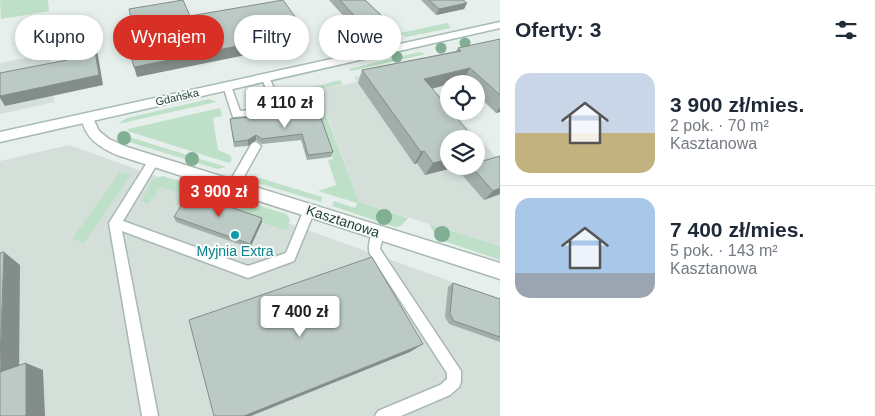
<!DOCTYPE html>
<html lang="pl">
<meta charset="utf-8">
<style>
body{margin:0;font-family:Arial,sans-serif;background:#f6f6f7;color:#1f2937;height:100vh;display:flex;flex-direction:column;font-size:19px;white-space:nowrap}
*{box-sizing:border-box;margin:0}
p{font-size:16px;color:#747a83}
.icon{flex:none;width:28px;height:28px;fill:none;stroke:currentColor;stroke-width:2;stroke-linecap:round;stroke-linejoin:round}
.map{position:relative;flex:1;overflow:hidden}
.side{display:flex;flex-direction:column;background:#fff;width:375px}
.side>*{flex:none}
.banner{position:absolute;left:15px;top:15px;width:410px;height:45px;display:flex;gap:10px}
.fabs{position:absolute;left:440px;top:75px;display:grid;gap:10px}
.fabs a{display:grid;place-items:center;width:45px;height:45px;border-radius:50%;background:#fff;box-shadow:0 2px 8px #0003;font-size:25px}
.price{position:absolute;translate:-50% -42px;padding:0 11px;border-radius:5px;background:#fff;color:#222;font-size:16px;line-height:32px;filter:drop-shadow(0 1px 2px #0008)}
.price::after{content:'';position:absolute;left:50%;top:30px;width:15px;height:11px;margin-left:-8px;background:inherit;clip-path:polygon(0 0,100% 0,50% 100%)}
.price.active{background:#d93025;color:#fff}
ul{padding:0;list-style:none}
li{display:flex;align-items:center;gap:15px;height:125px;padding:0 15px}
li+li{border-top:1px solid #e0e1e3}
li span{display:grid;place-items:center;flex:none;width:140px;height:100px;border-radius:15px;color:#555}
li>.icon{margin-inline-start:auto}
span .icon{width:60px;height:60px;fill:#fffc;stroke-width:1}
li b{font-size:21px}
h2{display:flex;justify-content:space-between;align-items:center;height:60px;padding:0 15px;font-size:21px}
.pill{padding:0 18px;border-radius:22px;background:#fff;box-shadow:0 2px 8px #0003;font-size:18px;line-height:45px}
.pill.active{background:#d93025;color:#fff}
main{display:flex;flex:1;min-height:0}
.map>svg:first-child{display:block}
</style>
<main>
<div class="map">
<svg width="500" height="416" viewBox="0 0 500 416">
<rect width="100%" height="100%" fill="#e6efeb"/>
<g fill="#d4dfda" fill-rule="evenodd">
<path d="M50 53 54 102 0 114V63Z"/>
<path d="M407 64 449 108V111H452L500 161V246L359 202 323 104 326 102 321 89 357 82 354 77ZM449 139H476V166H449Z"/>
<path d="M69 145 500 299V416H0V161Z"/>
</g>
<g fill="#bfe0c8">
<path d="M0 0H48L49 11 1 19Z"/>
<path d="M447 23 451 28 406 37 400 33Z"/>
<path d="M391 35 394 40 346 51 340 47 379 38 384 40 383 37Z"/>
<path d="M419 52 426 54 351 71 349 69Z"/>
<path d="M340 80 342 84 320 89 325 102 322 104 359 202 408 218 401 226 395 227 332 206 334 201 355 208 357 203 318 191 336 185 328 160 333 159 313 95 276 97Z"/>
<path d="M209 99 216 102 118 124 127 118Z"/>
<path d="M220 108 222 116 213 118 218 150 230 155 232 160 229 163 127 131 128 129Z"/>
<path d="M125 136H126L226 167 217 169 126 141 122 139Z"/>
<path d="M120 172 131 175 84 243 72 239Z"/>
<path d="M163 176 286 214 290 219 287 231 161 187 148 204 141 201 152 180Z"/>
<path d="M260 178 322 197 321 202 258 183Z"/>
<path d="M429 224 500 246V260L438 239Z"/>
</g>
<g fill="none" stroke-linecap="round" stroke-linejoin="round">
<g stroke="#a8b8b2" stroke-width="3">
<g id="service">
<path d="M265 74 268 75 273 86 270 114 233 117 223 86 224 84 227 83 231 86 240 111 263 109 265 86 261 77Z"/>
<path d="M256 142 261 146 237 189H229L228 186 229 183 252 143Z"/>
<path d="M154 157 159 161 123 221 248 266 286 253 305 207H313L315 210 294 261 248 278 122 231 158 416H142L109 223 150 158Z"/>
<path d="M378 227 382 228 384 232 380 249 461 371V382L459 387 450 395 401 416H375L378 411 440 385 447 379V373L370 254C367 247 371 235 374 228Z"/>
</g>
</g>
<g stroke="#a8b8b2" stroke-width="3">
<path id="minor" d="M87 113 91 114 99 131 109 139 127 147 500 263V279L117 155C99 147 85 138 81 117Z"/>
</g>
<g stroke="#a4bbb3" stroke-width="3">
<path id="secondary" d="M500 22V28L0 142V132Z"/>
</g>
<use href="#service" fill="#fff" fill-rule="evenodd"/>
<use href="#minor" fill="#fff" fill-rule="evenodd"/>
<use href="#secondary" fill="#fff" fill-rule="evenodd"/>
</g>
<g fill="#80af93">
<circle cx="465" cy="43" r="5.5"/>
<circle cx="441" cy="48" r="5.5"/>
<circle cx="397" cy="57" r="5.5"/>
<circle cx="124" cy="138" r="7"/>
<circle cx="192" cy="159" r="7"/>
<circle cx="384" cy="217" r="8"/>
<circle cx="442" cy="234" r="8"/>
</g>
<g fill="#a1aea9">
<path d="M329 0H365L382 16 379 26 357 31Z"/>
<path d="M421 0H463L467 3 464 9 436 15Z"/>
<path d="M500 39V112L496 113 476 94V84H466L463 81 449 84 432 89 449 166 425 175 417 163 414 164 358 83 362 70 456 51 458 48Z"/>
<path d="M318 110 333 152 331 157 307 160 301 140 262 144 256 140 248 146 234 147 230 119Z"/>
<path d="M500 156V194L484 200 462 175 469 166H476Z"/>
<path d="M174 217 262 218V222L250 248 176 222Z"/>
<path d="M453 283 500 299V342L449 324 445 317 448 287Z"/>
</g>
<g fill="#838d89">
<path d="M467 3 464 9 436 15 439 9Z"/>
<path d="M382 16 379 26 357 31 359 21Z"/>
<path d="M306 32 305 43 137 77 134 67Z"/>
<path d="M92 34 96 44 103 85 5 106 0 98V96L99 75Z"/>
<path d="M470 68 463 81 449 84 418 92 424 79Z"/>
<path d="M500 107V112L496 113Z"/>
<path d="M256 135V140L248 146V140Z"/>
<path d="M424 151 417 163 414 164 421 152Z"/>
<path d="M484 151 476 161V153Z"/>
<path d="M449 159V166H461L425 175 433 163Z"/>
<path d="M500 188V194L484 200 493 191Z"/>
<path d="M262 218V222L250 248V244Z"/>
<path d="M4 252 20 265 19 378 0 372Z"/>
<path d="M423 344 410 352 251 416H244Z"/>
<path d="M26 363 43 370 45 416H26Z"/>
</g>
<g fill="#bbcac4" stroke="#838d89">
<path d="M183 0 190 16 283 0 306 32 134 67 121 21 131 19 129 9Z"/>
<path d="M340 0H365L382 16 359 21Z"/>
<path d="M429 0H463L467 3 439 9Z"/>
<path d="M92 34 99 75 0 96V73L67 60 65 39Z"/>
<path d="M500 39V95L470 68 424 79 449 108V111H451L474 139H449V159L433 163 424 151 421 152 362 70 461 51 458 48Z"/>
<path d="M318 110 333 152 308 155 302 134 262 139 256 135 248 140 234 142 230 119Z"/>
<path d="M476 141 484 151 476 153Z"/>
<path d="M500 156V188L493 191 471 166H476V163Z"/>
<path d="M189 193 262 218 250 244 174 217Z"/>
<path d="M4 252 0 361V253Z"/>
<path d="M372 257 423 344 244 416H214L189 320Z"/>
<path d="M453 283 500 299V337L454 321 450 314Z"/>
<path d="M26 363V416H0V372Z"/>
</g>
<circle fill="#0f9aa8" stroke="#f7fbf9" stroke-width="2" cx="235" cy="235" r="5"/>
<g text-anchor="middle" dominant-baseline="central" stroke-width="4" stroke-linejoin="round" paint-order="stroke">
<g font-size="11" fill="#24423a" stroke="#f7fbf9">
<text transform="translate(177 97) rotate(-13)">Gdańska</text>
</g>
<g font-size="14" fill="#24423a" stroke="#f7fbf9">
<text transform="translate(343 221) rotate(18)">Kasztanowa</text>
</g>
<g font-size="14" fill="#0d838f" stroke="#f7fbf9">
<text x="235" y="251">Myjnia Extra</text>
</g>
</g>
</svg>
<div class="fabs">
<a><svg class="icon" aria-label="locate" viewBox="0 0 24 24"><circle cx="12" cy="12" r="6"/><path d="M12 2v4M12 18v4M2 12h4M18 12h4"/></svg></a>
<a><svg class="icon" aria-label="layers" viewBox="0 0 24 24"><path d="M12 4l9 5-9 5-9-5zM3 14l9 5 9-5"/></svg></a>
</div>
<b class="price" style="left:285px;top:129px">4 110 zł</b>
<b class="price active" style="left:219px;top:218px">3 900 zł</b>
<b class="price" style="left:300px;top:338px">7 400 zł</b>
<div class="banner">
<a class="pill">Kupno</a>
<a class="pill active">Wynajem</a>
<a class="pill">Filtry</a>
<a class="pill">Nowe</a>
</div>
</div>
<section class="side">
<h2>Oferty: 3<svg class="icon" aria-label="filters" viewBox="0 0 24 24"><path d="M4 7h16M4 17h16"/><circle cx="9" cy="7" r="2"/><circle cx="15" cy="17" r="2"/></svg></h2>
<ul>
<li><span style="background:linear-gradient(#c9d6e8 60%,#c2b280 0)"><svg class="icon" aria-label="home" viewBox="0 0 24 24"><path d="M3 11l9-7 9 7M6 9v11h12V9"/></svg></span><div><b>3 900 zł/mies.</b><p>2 pok. · 70 m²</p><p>Kasztanowa</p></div></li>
<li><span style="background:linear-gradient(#a9c7e8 75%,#9aa5b1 0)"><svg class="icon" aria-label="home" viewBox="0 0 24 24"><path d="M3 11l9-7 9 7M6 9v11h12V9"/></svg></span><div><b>7 400 zł/mies.</b><p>5 pok. · 143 m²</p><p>Kasztanowa</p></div></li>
</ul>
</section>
</main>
